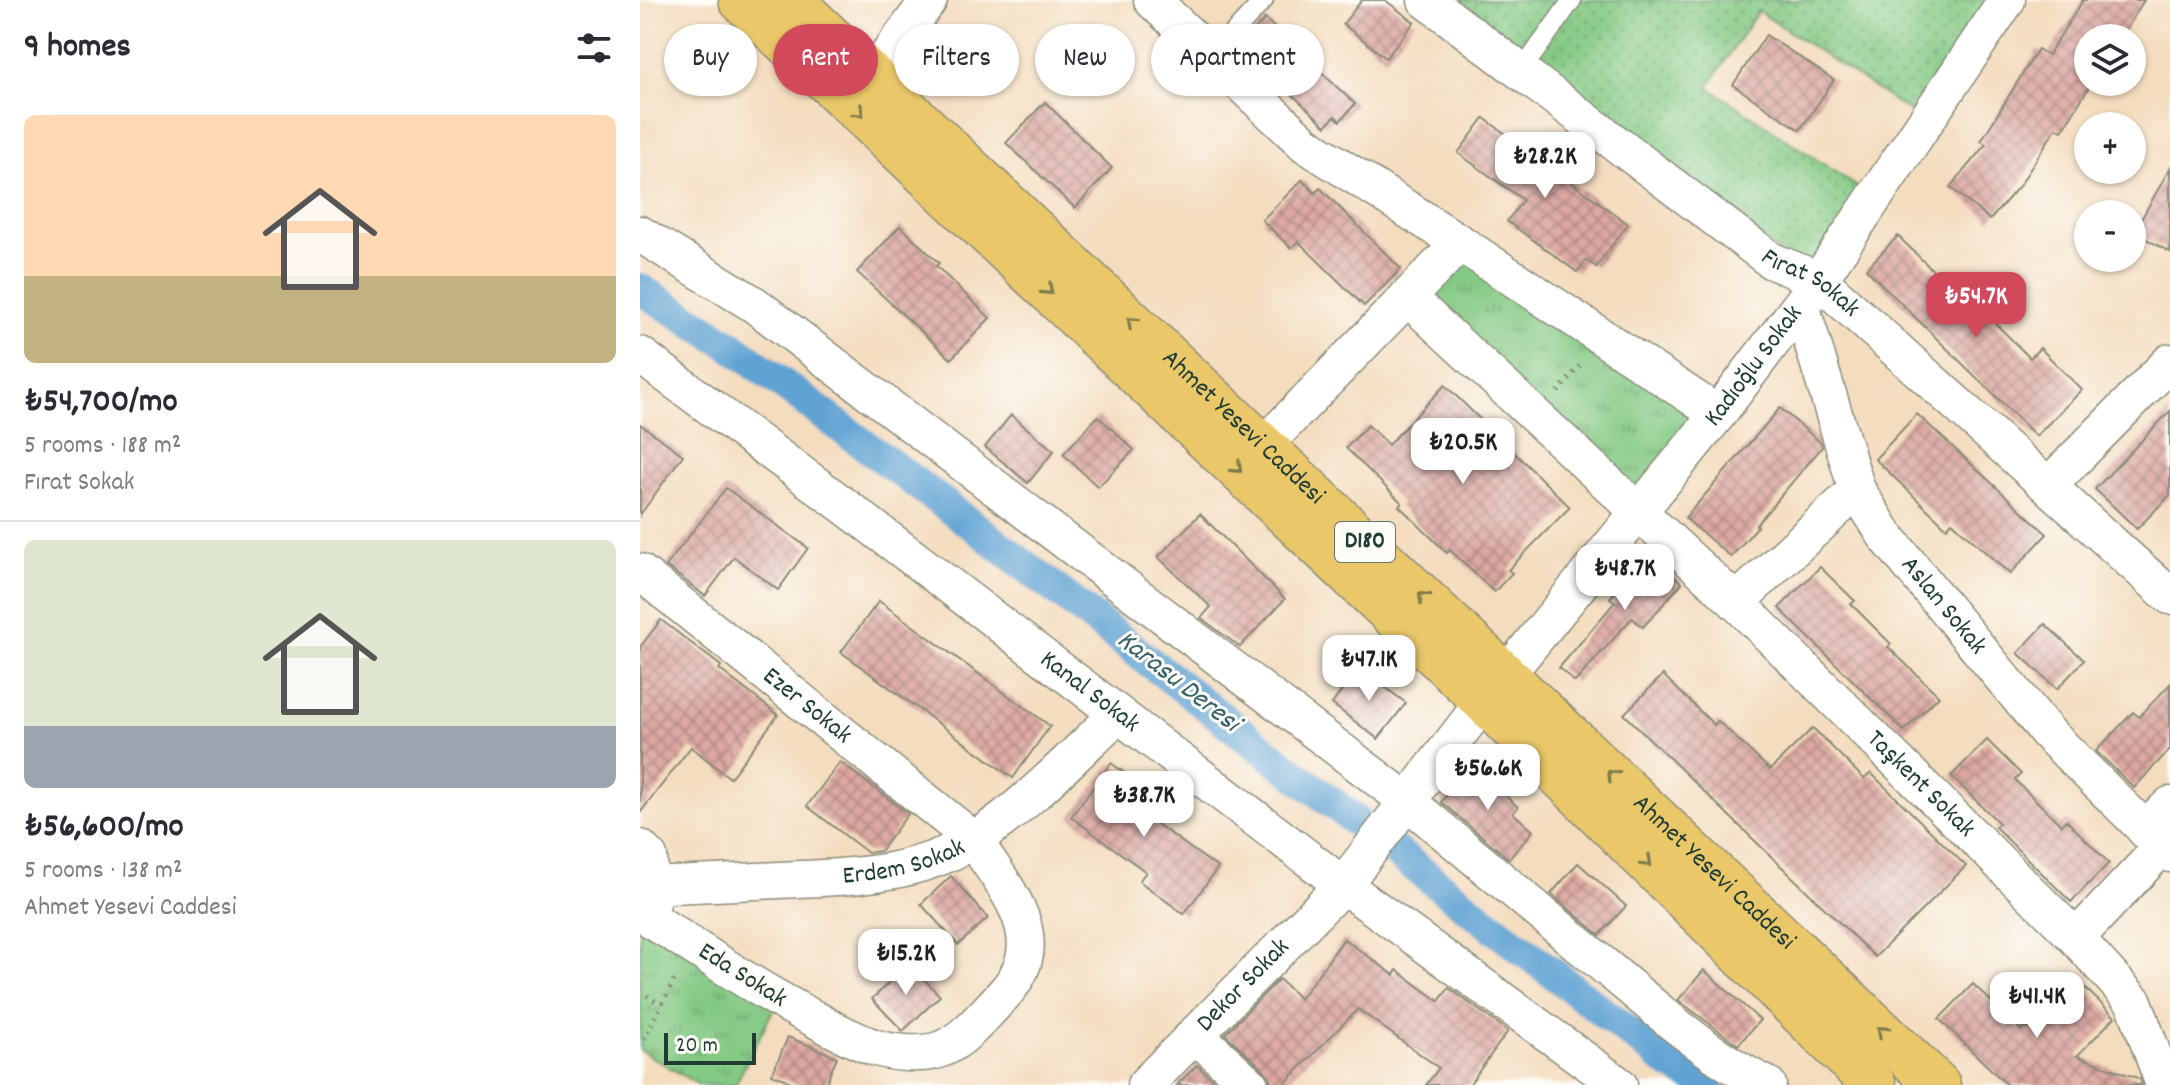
<!DOCTYPE html>
<meta charset="utf-8">
<style>
body{margin:0;font-family:Dekko,sans-serif;background:#f7f7f7;color:#2b2b33;height:100vh;display:flex;flex-direction:column;font-size:30px;white-space:nowrap}
*{box-sizing:border-box;margin:0}
p{font-size:26px;color:#7c7c81}
.icon{flex:none;width:44px;height:44px;fill:none;stroke:currentColor;stroke-width:2;stroke-linecap:round;stroke-linejoin:round}
.map{position:relative;flex:1;overflow:hidden}
.drawer{display:flex;flex-direction:column;background:#fff;width:640px}
.drawer>*{flex:none}
.banner{position:absolute;left:24px;top:24px;width:760px;height:72px;display:flex;gap:16px}
.fabs{position:absolute;left:1434px;top:24px;display:grid;gap:16px}
.fabs a{display:grid;place-items:center;width:72px;height:72px;border-radius:50%;background:#fff;box-shadow:0 2px 6px #0004;font-size:40px}
.scale{position:absolute;left:24px;bottom:20px;width:92px;box-sizing:border-box;padding-left:8px;border:4px solid #1f3d34;border-top:0;font-size:22px;line-height:28px;white-space:nowrap;color:#1f3d34;-webkit-text-stroke:6px #fdfcf7;paint-order:stroke}
.price{position:absolute;translate:-50% -68px;padding:0 18px;border-radius:16px;background:#fff;color:#222;font-size:26px;line-height:52px;filter:drop-shadow(0 2px 4px #0008)}
.price::after{content:'';position:absolute;left:50%;top:48px;width:24px;height:18px;margin-left:-12px;background:inherit;clip-path:polygon(0 0,100% 0,50% 100%)}
.price.current{background:#d1495b;color:#fff}
ul{padding:0;list-style:none}
li{display:grid;align-content:center;gap:16px;height:424px;padding:0 24px}
li+li{border-top:2px solid #e1e1e2}
li span{display:grid;place-items:center;height:248px;border-radius:12px;color:#555}
li>.icon{margin-inline-start:auto}
span .icon{width:144px;height:144px;fill:#fffc;stroke-width:1}
li b{font-size:34px}
h2{display:flex;justify-content:space-between;align-items:center;height:96px;padding:0 24px;font-size:34px}
.pill{padding:0 28px;border-radius:36px;background:#fff;box-shadow:0 2px 6px #0004;font-size:28px;line-height:72px}
.pill.current{background:#d1495b;color:#fff}
main{display:flex;flex:1;min-height:0}
.map>svg:first-child{display:block}
</style>
<main>
<section class="drawer">
<h2>9 homes<svg class="icon" aria-label="filters" viewBox="0 0 24 24"><path d="M4 7h16M4 17h16"/><circle cx="9" cy="7" r="2"/><circle cx="15" cy="17" r="2"/></svg></h2>
<ul>
<li><span style="background:linear-gradient(#ffd9b3 65%,#c2b280 0)"><svg class="icon" aria-label="home" viewBox="0 0 24 24"><path d="M3 11l9-7 9 7M6 9v11h12V9"/></svg></span><div><b>₺54,700/mo</b><p>5 rooms · 188 m²</p><p>Fırat Sokak</p></div></li>
<li><span style="background:linear-gradient(#dfe7d0 75%,#9aa5b1 0)"><svg class="icon" aria-label="home" viewBox="0 0 24 24"><path d="M3 11l9-7 9 7M6 9v11h12V9"/></svg></span><div><b>₺56,600/mo</b><p>5 rooms · 138 m²</p><p>Ahmet Yesevi Caddesi</p></div></li>
</ul>
</section>
<div class="map">
<svg width="1530" height="1085" viewBox="0 0 1530 1085">
<defs>
<pattern id="grass-dots" width="8" height="8" patternUnits="userSpaceOnUse" patternTransform="scale(2)"><rect width="8" height="8" fill="#84c984"/><path d="M2 2h.1M6 6h.1" fill="none" stroke="#6ba46d" stroke-width="1.8" stroke-linecap="round"/></pattern>
<pattern id="park-tufts" width="24" height="20" patternUnits="userSpaceOnUse" patternTransform="scale(2)"><rect width="24" height="20" fill="#84c984"/><path d="M3 7l-1-3M5 7V3M7 7l1-3M15 17l-1-3M17 17v-4M19 17l1-3" fill="none" stroke="#6ba46d"/></pattern>
<pattern id="building-cross-hatch" width="8" height="8" patternUnits="userSpaceOnUse" patternTransform="scale(2)"><rect width="8" height="8" fill="#dda8a2"/><path d="M0 0l8 8M0 8l8-8" fill="none" stroke="#b38a85"/></pattern>
</defs>
<rect width="100%" height="100%" fill="#fdfcf7"/>
<filter id="ink" filterUnits="userSpaceOnUse"><feTurbulence type="fractalNoise" baseFrequency=".0125" numOctaves="2"/><feDisplacementMap in="SourceGraphic" scale="16" xChannelSelector="R" yChannelSelector="G"/><feConvolveMatrix kernelMatrix="1 2 1 2 8 2 1 2 1" color-interpolation-filters="sRGB"/></filter>
<filter id="wash" filterUnits="userSpaceOnUse"><feTurbulence type="fractalNoise" baseFrequency=".006" numOctaves="4" result="noise"/><feDisplacementMap in="SourceGraphic" scale="32" xChannelSelector="R" yChannelSelector="G"/><feGaussianBlur stdDeviation="1.8" result="paint"/><feColorMatrix in="noise" values="0 0 0 0 0 0 0 0 0 0 0 0 0 0 0 0 0 1.4 0 .05"/><feComposite in="paint" operator="in"/></filter>
<g filter="url(#wash)">
<rect width="100%" height="100%" fill="#f4dcbe"/>
<path fill="url(#grass-dots)" stroke="#52835c" stroke-width="2" d="M786 0H1367L1284 121 1118 11 1068 87 1234 198 1179 280Z"/>
<g fill="url(#park-tufts)" stroke="#52835c" stroke-width="2">
<path d="M820 243 1078 414 999 511 767 297Z"/>
<path d="M0 888 12 920 138 1000 95 1085H59L0 1050Z"/>
</g>
<g fill="none" stroke-linecap="round" stroke-linejoin="round">
<path stroke="#5ea2d3" stroke-width="32" d="M0 289 90 345 331 524 1029 1063 1068 1085"/>
</g>
<g id="blocks">
<g fill="url(#building-cross-hatch)">
<path d="M722 0H745L774 22 746 58 703 24Z"/>
<path d="M1443 0H1504L1481 38H1448V82H1452L1422 131 1416 128 1380 185 1350 220 1310 187 1346 144 1341 141 1398 49 1408 55Z"/>
<path d="M625 19 715 104 700 121 695 116 686 126 600 46Z"/>
<path d="M1126 35 1194 80 1160 130 1093 85Z"/>
<path d="M405 102 472 168 435 208 366 143Z"/>
<path d="M844 118 988 224 956 267 946 260 937 272 867 221 883 200 818 153Z"/>
<path d="M1530 168V252L1494 232Z"/>
<path d="M662 180 675 193 680 188 761 269 724 306 658 241 651 248 622 220Z"/>
<path d="M260 226 299 263 296 266 350 318 311 359 217 272Z"/>
<path d="M1258 236 1334 311 1338 306 1390 358 1400 348 1442 390 1396 436 1226 269Z"/>
<path d="M805 385 930 507 868 570 872 573 854 592 810 550 807 553 759 506 762 503 706 448 728 425 748 445Z"/>
<path d="M1140 408 1181 443 1182 447 1116 525 1118 526 1091 557 1045 518Z"/>
<path d="M1530 411V495L1497 529 1455 489Z"/>
<path d="M1277 414 1407 534 1370 574 1312 522 1307 528 1235 459Z"/>
<path d="M371 415 414 451 388 483 345 447Z"/>
<path d="M458 416 494 450 458 487 423 454Z"/>
<path d="M0 424 43 455 0 515Z"/>
<path d="M86 488 168 548 138 590 94 557 65 596 26 566Z"/>
<path d="M560 514 645 599 600 647 561 618 571 607 518 557Z"/>
<path d="M1009 554 1042 583 1003 627 992 618 935 682 919 668 975 602 970 598Z"/>
<path d="M1180 567 1215 601 1211 604 1251 644 1248 647 1299 696 1264 731 1139 608Z"/>
<path d="M239 601 410 726 373 778 201 652Z"/>
<path d="M21 620 81 666 79 669 138 715 90 778 51 747 0 813V647Z"/>
<path d="M1405 624 1444 660 1417 689 1378 653Z"/>
<path d="M719 668 766 703 738 739 692 704Z"/>
<path d="M1023 675 1074 725 1078 721 1130 770 1173 728 1224 779 1231 773 1326 866 1235 957 984 714Z"/>
<path d="M1530 684V749L1494 788 1456 751 1493 712 1499 717Z"/>
<path d="M1347 740 1381 774 1375 780 1421 825 1426 820 1469 863 1431 902 1355 827 1359 823 1311 776Z"/>
<path d="M200 762 268 814 240 851 228 853 167 806Z"/>
<path d="M471 763 516 796 503 814 578 868 544 914 499 881 506 872 431 817Z"/>
<path d="M832 766 878 807 873 813 893 831 869 859 801 802Z"/>
<path d="M938 863 986 906 960 935 911 894Z"/>
<path d="M311 876 348 918 318 945 281 904Z"/>
<path d="M704 939 754 975 757 970 799 1001 809 988 868 1031 829 1085H786L799 1068 718 1009 643 1085H630V1078L624 1070 585 1034 639 979 660 999Z"/>
<path d="M269 963 300 996 263 1031 232 999Z"/>
<path d="M1064 970 1120 1020 1098 1045 1038 1000Z"/>
<path d="M1436 979 1475 1017 1437 1056 1500 1079 1502 1085H1367L1299 1019 1333 984 1381 1030 1385 1026 1387 1028Z"/>
<path d="M148 1037 197 1057 185 1085H158L132 1074Z"/>
<path d="M557 1065 579 1085H537Z"/>
</g>
</g>
</g>
<g filter="url(#ink)">
<use href="#blocks" fill-opacity="0" stroke="#8a8c79" stroke-width="2"/>
<g fill="none" stroke-linecap="round" stroke-linejoin="round">
<g stroke="#8a8c79" stroke-width="21">
<g id="service">
<path d="M572 56 624 0"/>
<path d="M880 73 932 0"/>
</g>
</g>
<g stroke="#8a8c79" stroke-width="39">
<g id="minor">
<path d="M512 0 665 144 820 243 1078 414"/>
<path id="s1" d="M786 0 1132 261 1179 280 1530 596"/>
<path d="M232 77 289 0"/>
<path d="M0 234 115 305 767 801 1033 1023C1063 1046 1093 1069 1128 1085"/>
<path id="s2" d="M767 297 1096 602 1436 938 1494 1002 1524 1085"/>
<path id="s3" d="M1161 305 1217 490 1245 535 1408 733 1530 854"/>
<path id="s4" d="M0 355 210 510 703 885 979 1085"/>
<path d="M623 446 820 243"/>
<path d="M1408 486 1530 362"/>
<path id="s5" d="M0 572 334 840C366 890 415 940 363 995 345 1014 324 1041 299 1050 280 1056 252 1053 233 1047 212 1039 192 1029 173 1018 117 989 65 954 12 920L9 857 0 848"/>
<path d="M1096 602 1217 490"/>
<path id="s6" d="M866 675 1078 414 1179 280 1367 0"/>
<path d="M1505 830 1530 805"/>
<path id="s7" d="M0 888 10 886C53 884 96 882 139 880 206 877 276 877 335 839 387 805 432 757 478 714"/>
<path d="M1436 938 1522 847"/>
<path d="M555 1034 610 1085"/>
<path id="s8" d="M505 1085 703 885 844 701"/>
</g>
</g>
<g stroke="#8a8c79" stroke-width="47">
<g id="trunk">
<path d="M101 0 844 701 1234 1085"/>
<path id="s9" d="M151 0 1298 1085"/>
</g>
</g>
<g stroke="#8a8c79" stroke-width="5" stroke-dasharray="2 6" stroke-linecap="butt">
<path d="M918 392 942 363"/>
<path d="M0 991 21 1005"/>
<path d="M4 1039 37 975"/>
</g>
<use href="#service" stroke="#fff" stroke-width="18"/>
<use href="#minor" stroke="#fff" stroke-width="36"/>
<use href="#trunk" stroke="#eac769" stroke-width="44"/>
</g>
<defs><path id="oneway-chevron" d="M-2-3.5L2.5 0L-2 3.5" fill="none" stroke-width="1.6" stroke-linecap="round" stroke-linejoin="round" transform="scale(2)"/></defs>
<g stroke="#7a7b4c">
<use href="#oneway-chevron" transform="translate(219 112) rotate(43)"/>
<use href="#oneway-chevron" transform="translate(408 290) rotate(43)"/>
<use href="#oneway-chevron" transform="translate(492 322) rotate(-137)"/>
<use href="#oneway-chevron" transform="translate(597 468) rotate(43)"/>
<use href="#oneway-chevron" transform="translate(783 597) rotate(-137)"/>
<use href="#oneway-chevron" transform="translate(972 775) rotate(-137)"/>
<use href="#oneway-chevron" transform="translate(1007 862) rotate(44)"/>
<use href="#oneway-chevron" transform="translate(1242 1031) rotate(-137)"/>
</g>
</g>
<g text-anchor="middle" dominant-baseline="central" stroke-width="6" stroke-linejoin="round" paint-order="stroke">
<rect fill="#fdfcf7" stroke="#62766e" stroke-width="2" x="695" y="522" width="60" height="40" rx="6"/>
<g font-size="24" font-weight="bold" fill="#1f3d34">
<text x="725" y="542">D180</text>
</g>
<g font-size="26" fill="#1f3d34" stroke="#fdfcf7">
<text stroke="none"><textPath href="#s1" startOffset="478">Fırat Sokak</textPath></text>
<text stroke="none"><textPath href="#s6" startOffset="396">Kadıoğlu Sokak</textPath></text>
<text stroke="none"><textPath href="#s9" startOffset="622">Ahmet Yesevi Caddesi</textPath></text>
<text stroke="none"><textPath href="#s3" startOffset="338">Aslan Sokak</textPath></text>
<text stroke="none"><textPath href="#s4" startOffset="562">Kanal Sokak</textPath></text>
<text stroke="none"><textPath href="#s5" startOffset="214">Ezer Sokak</textPath></text>
<text stroke="none"><textPath href="#s2" startOffset="708">Taşkent Sokak</textPath></text>
<text stroke="none"><textPath href="#s7" startOffset="266">Erdem Sokak</textPath></text>
<text stroke="none"><textPath href="#s9" startOffset="1270">Ahmet Yesevi Caddesi</textPath></text>
<text transform="translate(102 976) rotate(32)">Eda Sokak</text>
<text stroke="none"><textPath href="#s8" startOffset="140">Dekor Sokak</textPath></text>
</g>
<g font-size="28" font-style="italic" fill="#35606c" stroke="#fdfcf7">
<text transform="translate(537 683) rotate(38)">Karasu Deresi</text>
</g>
</g>
</svg>
<div class="fabs">
<a><svg class="icon" aria-label="layers" viewBox="0 0 24 24"><path d="M12 4l9 5-9 5-9-5zM3 14l9 5 9-5"/></svg></a>
<a>+</a>
<a>−</a>
</div>
<div class="scale">20 m</div>
<b class="price" style="left:905px;top:200px">₺28.2K</b>
<b class="price current" style="left:1336px;top:340px">₺54.7K</b>
<b class="price" style="left:823px;top:486px">₺20.5K</b>
<b class="price" style="left:985px;top:612px">₺48.7K</b>
<b class="price" style="left:729px;top:703px">₺47.1K</b>
<b class="price" style="left:848px;top:812px">₺56.6K</b>
<b class="price" style="left:504px;top:839px">₺38.7K</b>
<b class="price" style="left:266px;top:997px">₺15.2K</b>
<b class="price" style="left:1397px;top:1040px">₺41.4K</b>
<div class="banner">
<a class="pill">Buy</a>
<a class="pill current">Rent</a>
<a class="pill">Filters</a>
<a class="pill">New</a>
<a class="pill">Apartment</a>
</div>
</div>
</main>
